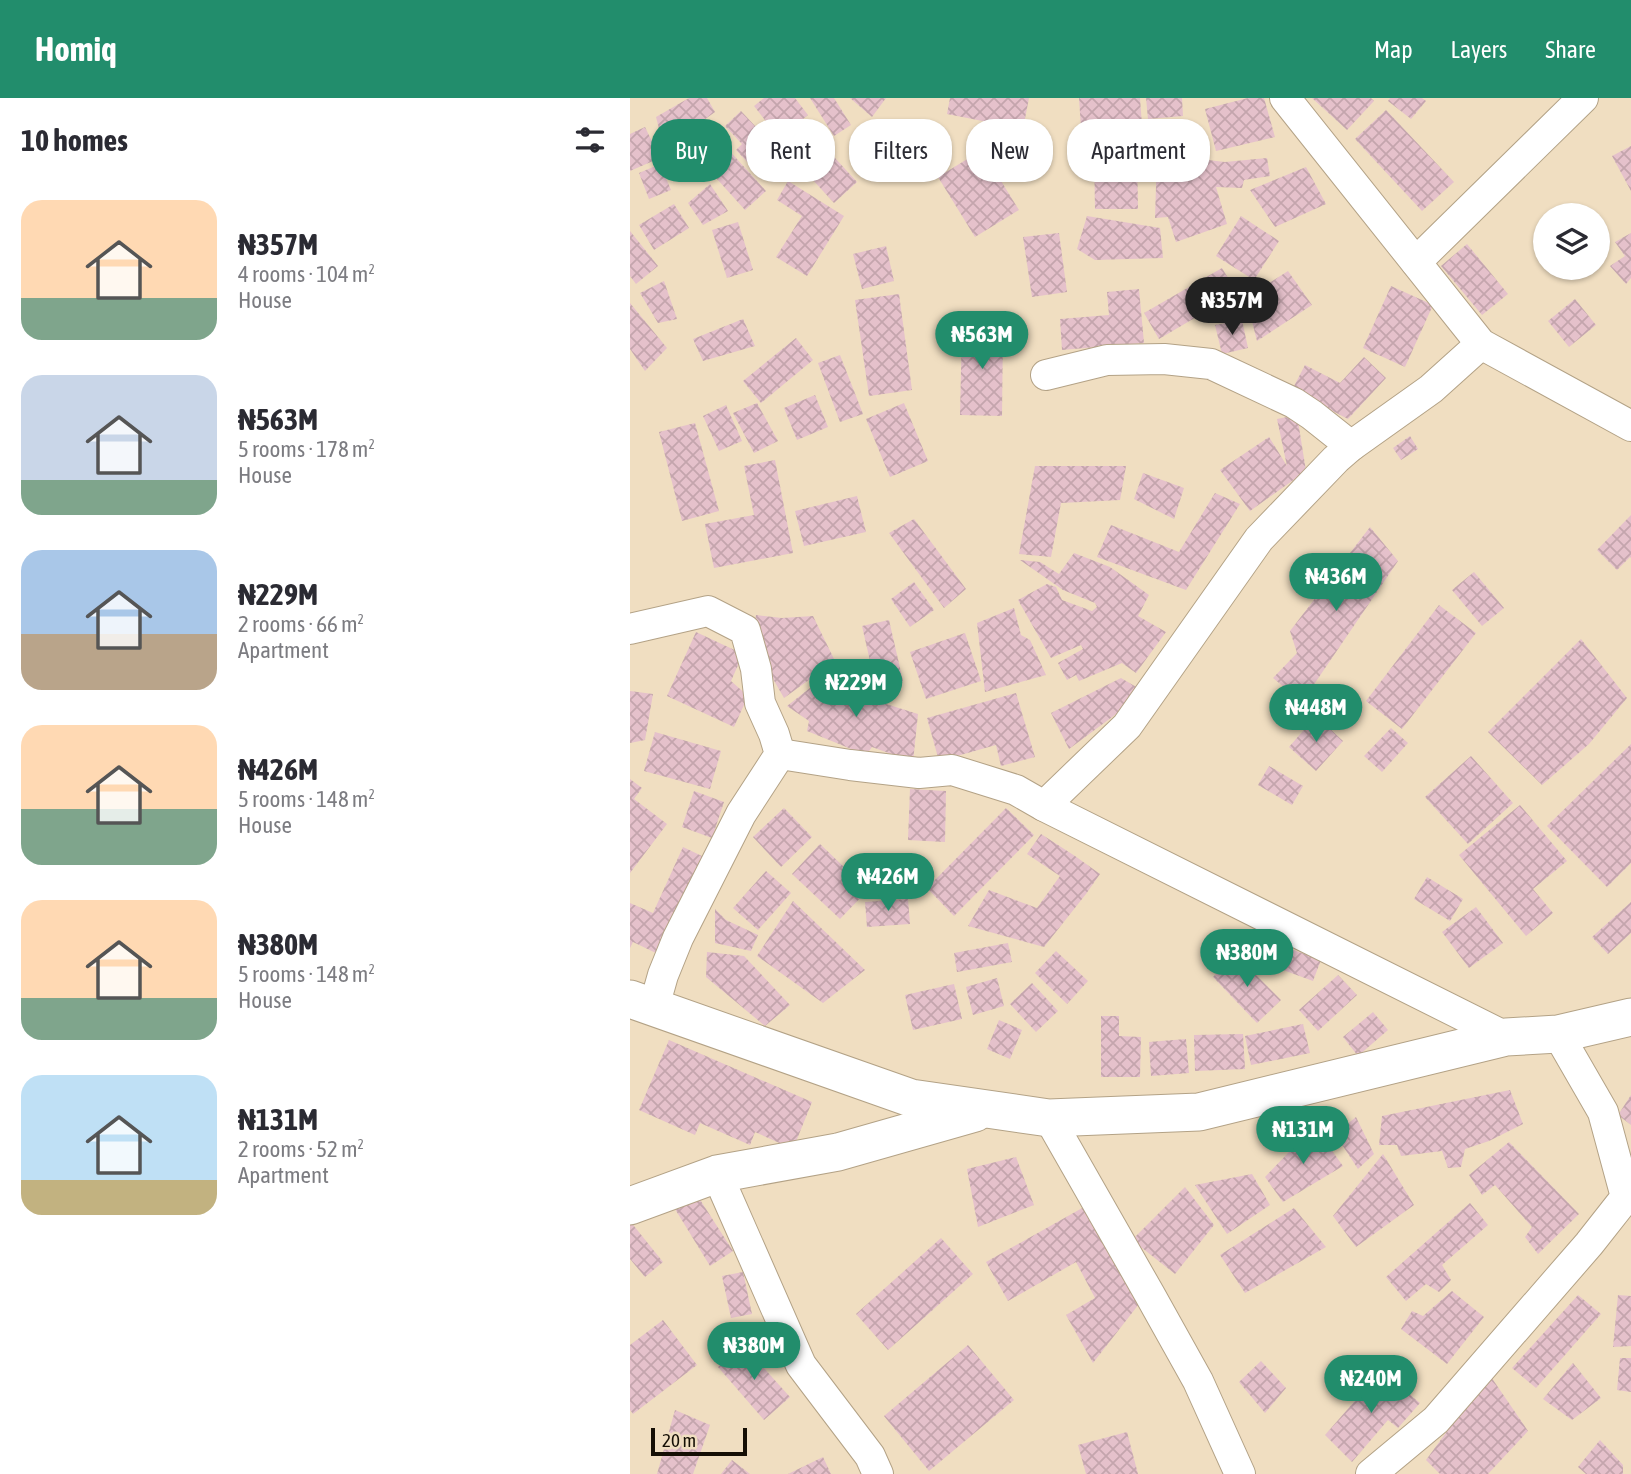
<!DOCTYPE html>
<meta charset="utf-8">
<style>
body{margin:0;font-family:"Asap Condensed",sans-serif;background:#f7f7f7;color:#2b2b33;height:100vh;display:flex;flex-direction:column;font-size:26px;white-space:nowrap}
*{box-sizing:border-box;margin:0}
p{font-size:23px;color:#7c7c81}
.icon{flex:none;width:38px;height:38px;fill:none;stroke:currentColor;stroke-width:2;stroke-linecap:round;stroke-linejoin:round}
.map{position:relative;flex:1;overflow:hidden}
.sheet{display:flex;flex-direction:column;background:#fff;width:630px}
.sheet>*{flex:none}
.top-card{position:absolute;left:21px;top:21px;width:665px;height:63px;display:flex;gap:14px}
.buttons{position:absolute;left:903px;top:105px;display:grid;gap:14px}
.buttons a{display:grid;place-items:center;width:77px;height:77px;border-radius:50%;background:#fff;box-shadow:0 2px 5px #0004;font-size:35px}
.scale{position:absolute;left:21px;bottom:18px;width:96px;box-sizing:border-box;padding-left:7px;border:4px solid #150f05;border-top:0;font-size:19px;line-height:24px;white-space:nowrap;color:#150f05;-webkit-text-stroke:5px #f0dec1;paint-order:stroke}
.price{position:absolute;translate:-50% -60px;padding:0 16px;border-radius:24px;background:#228d6c;color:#fff;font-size:23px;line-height:46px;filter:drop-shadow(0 2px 4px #0008)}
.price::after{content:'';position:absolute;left:50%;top:42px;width:21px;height:16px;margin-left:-10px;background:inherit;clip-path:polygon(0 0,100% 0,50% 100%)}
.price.on{background:#222;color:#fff}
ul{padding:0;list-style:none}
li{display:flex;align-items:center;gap:21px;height:175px;padding:0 21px}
li span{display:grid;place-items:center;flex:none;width:196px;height:140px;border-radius:21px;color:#555}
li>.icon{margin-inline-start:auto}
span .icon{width:84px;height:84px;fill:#fffc;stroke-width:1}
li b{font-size:30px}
h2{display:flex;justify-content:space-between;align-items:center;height:84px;padding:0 21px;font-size:30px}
.chip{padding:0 24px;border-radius:28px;background:#fff;box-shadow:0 2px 5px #0004;font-size:24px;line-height:63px}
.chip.on{background:#228d6c;color:#fff}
header{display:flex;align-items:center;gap:42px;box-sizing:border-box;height:98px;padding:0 35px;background:#228d6c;color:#fff}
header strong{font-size:33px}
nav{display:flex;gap:38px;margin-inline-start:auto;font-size:24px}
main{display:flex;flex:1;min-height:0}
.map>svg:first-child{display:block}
</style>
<header>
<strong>Homiq</strong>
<nav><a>Map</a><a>Layers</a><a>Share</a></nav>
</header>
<main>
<section class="sheet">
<h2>10 homes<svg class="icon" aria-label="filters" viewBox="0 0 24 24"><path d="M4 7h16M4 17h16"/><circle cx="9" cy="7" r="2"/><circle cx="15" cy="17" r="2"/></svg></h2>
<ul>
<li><span style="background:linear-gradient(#ffd9b3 70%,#7fa58c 0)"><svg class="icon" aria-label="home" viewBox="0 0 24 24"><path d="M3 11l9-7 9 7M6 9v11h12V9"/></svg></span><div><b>₦357M</b><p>4 rooms · 104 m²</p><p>House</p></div></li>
<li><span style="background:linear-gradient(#c9d6e8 75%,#7fa58c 0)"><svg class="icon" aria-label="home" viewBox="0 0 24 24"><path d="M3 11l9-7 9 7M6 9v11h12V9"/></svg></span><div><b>₦563M</b><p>5 rooms · 178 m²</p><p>House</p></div></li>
<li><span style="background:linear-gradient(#a9c7e8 60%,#b9a48a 0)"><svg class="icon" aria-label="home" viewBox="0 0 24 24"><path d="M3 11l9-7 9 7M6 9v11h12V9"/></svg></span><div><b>₦229M</b><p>2 rooms · 66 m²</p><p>Apartment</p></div></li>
<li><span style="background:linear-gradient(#ffd9b3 60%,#7fa58c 0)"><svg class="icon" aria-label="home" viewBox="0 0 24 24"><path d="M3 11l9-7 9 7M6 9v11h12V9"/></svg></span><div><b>₦426M</b><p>5 rooms · 148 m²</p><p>House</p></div></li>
<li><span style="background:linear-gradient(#ffd9b3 70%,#7fa58c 0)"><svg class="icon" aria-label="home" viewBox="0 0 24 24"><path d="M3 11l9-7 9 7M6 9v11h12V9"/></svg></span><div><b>₦380M</b><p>5 rooms · 148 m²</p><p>House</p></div></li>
<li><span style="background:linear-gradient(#bfe0f5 75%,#c2b280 0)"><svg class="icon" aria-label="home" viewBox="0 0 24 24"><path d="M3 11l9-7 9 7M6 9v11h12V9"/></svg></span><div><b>₦131M</b><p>2 rooms · 52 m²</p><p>Apartment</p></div></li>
</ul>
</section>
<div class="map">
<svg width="1001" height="1376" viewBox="0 0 1001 1376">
<defs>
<pattern id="building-cross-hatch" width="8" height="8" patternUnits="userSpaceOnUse" patternTransform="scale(1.75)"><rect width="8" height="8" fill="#e5c1cb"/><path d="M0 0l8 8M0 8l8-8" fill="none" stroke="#c4a5ad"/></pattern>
</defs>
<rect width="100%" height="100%" fill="#f0dec1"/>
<g fill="url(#building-cross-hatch)">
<path d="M59 0H77L85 14 60 32 70 73 42 80 26 19Z"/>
<path d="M134 0H165L178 17 149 40 124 8Z"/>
<path d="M180 0H204L221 27 204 38Z"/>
<path d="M220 0H256L242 19Z"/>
<path d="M320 0H399L393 31 317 16Z"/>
<path d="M449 0H510L512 27 451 30Z"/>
<path d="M516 0H552L553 18 518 21Z"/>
<path d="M618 0H634L645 39 586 53 575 11Z"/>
<path d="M682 0H741L744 3 717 32Z"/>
<path d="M760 0H792L796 3 781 21 758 3Z"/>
<path d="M756 12 824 84 792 113 725 41Z"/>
<path d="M111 13 155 60 133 81 106 52 112 46 95 28Z"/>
<path d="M526 26 575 33 572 52 523 45Z"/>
<path d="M15 29 30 60 0 73V36Z"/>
<path d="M183 36 227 84 204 105 160 57Z"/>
<path d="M86 38 136 93 115 112 77 70 83 65 71 52Z"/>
<path d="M1001 48V93L982 58Z"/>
<path d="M352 52 389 112 345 139 308 79Z"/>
<path d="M464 54H507L508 111H465Z"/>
<path d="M527 56 595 64 637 60 640 78 614 82 612 90 586 89 597 126 546 144 538 119 525 120Z"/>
<path d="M30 66 41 92 19 101 9 75Z"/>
<path d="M676 69 696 106 645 129 620 92Z"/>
<path d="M158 83 214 118 177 178 146 159 172 118 147 102Z"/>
<path d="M80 86 98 113 73 127 58 105Z"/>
<path d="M44 106 59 130 24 152 9 127Z"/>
<path d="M457 118 530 130 533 160 465 162 447 151Z"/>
<path d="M611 118 649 143 624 182 586 158Z"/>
<path d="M108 124 123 172 97 180 82 132Z"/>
<path d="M0 133 28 168 6 186 0 178Z"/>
<path d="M429 135 437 194 402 199 393 139Z"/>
<path d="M1001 135V180L996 186 980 168 995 158 985 144Z"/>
<path d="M837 146 878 196 852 217 811 168Z"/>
<path d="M256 148 264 183 232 191 223 156Z"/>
<path d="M592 170 607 195 529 241 514 215Z"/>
<path d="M658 173 682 207 627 243 616 200Z"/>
<path d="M34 183 47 221 28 225 10 195Z"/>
<path d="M761 188 803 207 775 269 733 250Z"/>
<path d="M509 191 514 245 432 252 430 221 479 217 477 194Z"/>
<path d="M269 196 282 292 239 298 225 202Z"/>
<path d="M945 201 966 227 939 249 918 223Z"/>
<path d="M0 205 37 250 15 273 0 251Z"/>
<path d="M113 221 125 248 73 263 63 241Z"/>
<path d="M612 222 618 250 592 256 585 227Z"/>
<path d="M332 228 373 230 372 318 330 317Z"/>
<path d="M166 240 183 262 131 305 113 283Z"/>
<path d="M210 257 233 316 210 324 188 265Z"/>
<path d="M734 259 756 280 718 321 662 292 675 267 710 285Z"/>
<path d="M185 297 198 329 167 342 154 310Z"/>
<path d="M127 305 148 343 124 355 103 315Z"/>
<path d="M274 305 298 363 260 379 236 321Z"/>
<path d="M96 307 112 343 89 353 73 318Z"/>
<path d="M667 317 676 373 620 413 590 372 639 339 657 368 647 321Z"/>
<path d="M65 325 89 413 52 423 29 334Z"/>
<path d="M780 338 788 351 771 362 763 350Z"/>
<path d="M145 362 163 455 84 470 75 426 124 417 114 368Z"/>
<path d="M405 368H496L490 402 431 405 421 459 389 456Z"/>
<path d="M513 375 554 390 544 421 504 401Z"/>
<path d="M585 395 610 406 556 492 467 459 481 427 549 454Z"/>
<path d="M227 398 236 434 174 448 165 413Z"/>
<path d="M1001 417V460L1000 459 987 472 967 452Z"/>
<path d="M284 421 336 491 314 510 259 435Z"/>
<path d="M740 429 768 463 672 604 643 580 667 555 660 533Z"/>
<path d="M444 455 480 469 519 497 508 518 536 534 506 575 492 565 449 583 446 577 437 582 428 565 453 551 451 547 421 560 388 502 417 486 426 489 432 502 462 513 467 509 465 505 433 492 390 462 410 464 429 476Z"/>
<path d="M844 474 874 510 852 528 822 492Z"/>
<path d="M284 484 304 512 280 529 261 501Z"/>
<path d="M809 507 846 535 772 631 736 603Z"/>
<path d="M384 510 391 537 400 542 416 577 355 594 347 525Z"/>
<path d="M126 517 152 520 183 518 205 563 154 600 135 567 124 537Z"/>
<path d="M259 522 273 583 246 589 232 528Z"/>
<path d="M66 534 113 556 101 583 118 598 104 629 37 598Z"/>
<path d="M335 535 351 583 296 601 280 554Z"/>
<path d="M951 541 997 600 959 646 912 687 858 634Z"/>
<path d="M208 568 221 595 288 616 283 664 242 649 236 657 177 633 179 623 157 608Z"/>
<path d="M491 580 508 590 501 605 439 651 421 615Z"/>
<path d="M0 593 23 596 15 642 0 645Z"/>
<path d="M386 595 405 659 371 668 366 647 309 663 297 620Z"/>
<path d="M686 618 713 643 686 673 659 649Z"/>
<path d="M761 630 778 645 752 674 734 658Z"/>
<path d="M25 634 91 653 80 691 14 673Z"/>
<path d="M1001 646V765L977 789 917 728Z"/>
<path d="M841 658 883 705 838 746 795 699Z"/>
<path d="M639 668 673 688 662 707 628 687Z"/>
<path d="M0 681 12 690 4 701 37 726 0 775Z"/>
<path d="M280 691 316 693 315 744 278 742Z"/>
<path d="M64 693 94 704 82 740 52 729Z"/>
<path d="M890 707 937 763 903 791 923 815 896 838 829 757Z"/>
<path d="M154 710 182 739 151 769 123 739Z"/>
<path d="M376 710 404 737 324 818 297 790Z"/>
<path d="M411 736 445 758 470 776 456 796 414 849 338 828 359 792 407 810 430 778 397 756Z"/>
<path d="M190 746 238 792 210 821 162 776Z"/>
<path d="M53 749 74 759 30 857 3 844 0 850V805L23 815Z"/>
<path d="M136 773 161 795 128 832 103 810Z"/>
<path d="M797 779 833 801 820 823 784 801Z"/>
<path d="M278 801 280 826 237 829 235 804Z"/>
<path d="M163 803 235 872 193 905 127 858Z"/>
<path d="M1001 804V835L978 856 962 839Z"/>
<path d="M846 809 873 845 839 870 812 834Z"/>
<path d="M85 811 96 822 128 837 121 853 85 845Z"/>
<path d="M623 837 691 862 683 883 615 858Z"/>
<path d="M378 845 382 864 327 874 324 855Z"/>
<path d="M426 853 458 883 437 906 405 875Z"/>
<path d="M77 854 114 858 160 907 135 928 76 879Z"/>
<path d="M605 856 651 902 627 925 583 879Z"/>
<path d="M708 877 727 897 688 933 669 912Z"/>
<path d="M367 880 374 908 343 917 336 889Z"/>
<path d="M402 885 428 913 406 934 380 906Z"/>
<path d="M324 886 332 921 283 932 275 897Z"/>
<path d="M743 914 758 932 728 958 713 939Z"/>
<path d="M471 918H489V938L511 939 510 979H471Z"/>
<path d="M369 922 392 932 380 961 357 951Z"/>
<path d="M673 926 680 955 621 967 615 938Z"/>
<path d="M613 936 615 971 565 973 564 937Z"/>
<path d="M556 941 559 975 521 978 519 944Z"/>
<path d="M39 942 182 1004 163 1051 125 1034 120 1047 70 1025 65 1037 9 1012Z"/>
<path d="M880 992 893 1026 859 1043 835 1051 831 1069 818 1070 812 1053 771 1058 767 1047H749L752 1018Z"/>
<path d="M1001 997V1027L988 1017Z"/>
<path d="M726 1019 744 1056 728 1071 705 1036Z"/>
<path d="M684 1028 713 1068 653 1104 635 1079Z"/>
<path d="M879 1044 949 1116 908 1156 895 1139 902 1129 865 1087 852 1097 839 1077Z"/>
<path d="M753 1056 784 1107 726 1149 703 1118Z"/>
<path d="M386 1059 404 1107 348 1129 337 1071Z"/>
<path d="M622 1076 640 1107 597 1136 565 1087Z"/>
<path d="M555 1089 584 1127 545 1176 502 1142Z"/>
<path d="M67 1097 103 1153 80 1168 45 1111Z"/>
<path d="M840 1105 858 1127 812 1167 821 1182 809 1194 796 1186 776 1203 756 1179Z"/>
<path d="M454 1109 509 1206 463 1265 436 1217 465 1200 446 1164 378 1203 356 1164Z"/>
<path d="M664 1110 696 1149 615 1195 590 1157Z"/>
<path d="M0 1123 33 1164 15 1179 0 1161Z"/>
<path d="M311 1140 343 1176 258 1252 226 1216Z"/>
<path d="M113 1174 122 1216 101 1220 92 1178Z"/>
<path d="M822 1193 854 1219 817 1266 771 1231 782 1213 793 1218Z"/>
<path d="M948 1197 971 1216 906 1290 882 1270Z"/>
<path d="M988 1197 1001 1198V1248L983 1249Z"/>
<path d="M33 1222 67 1267 3 1316 0 1312V1247Z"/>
<path d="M113 1247 160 1299 134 1322 88 1269Z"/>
<path d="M338 1247 384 1302 299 1373 254 1318Z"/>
<path d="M990 1260H1001V1294L987 1292Z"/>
<path d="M631 1263 656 1290 635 1315 609 1284Z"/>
<path d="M943 1265 971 1300 942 1322 913 1301Z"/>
<path d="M751 1273 790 1305 768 1330 758 1322 722 1364 695 1337Z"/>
<path d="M859 1276 898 1333 858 1376H810L796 1362Z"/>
<path d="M45 1312 80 1327 63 1376H27Z"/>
<path d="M497 1334 508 1376H456L448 1347Z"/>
<path d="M970 1342 993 1367V1376H956L948 1369Z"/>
<path d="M193 1359 201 1376H158Z"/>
<path d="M102 1362 120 1376H91Z"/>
</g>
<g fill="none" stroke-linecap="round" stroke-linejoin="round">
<g stroke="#b3a286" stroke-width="32">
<g id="minor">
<path d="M655 0 851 246 1001 328"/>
<path d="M786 164 953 0"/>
<path d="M416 277 477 262 534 261 581 266 664 305 682 317 721 348"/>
<path d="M0 531 78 513 115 532 126 571 130 605 144 636 150 656 111 716 48 840 33 877 24 909"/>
<path d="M150 656 220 667 289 675 322 672 386 692 414 708 497 628 629 441 706 361 721 348 801 291 851 246"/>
<path d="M414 708 876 939"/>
<path d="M419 1020 520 1197 568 1283 610 1376"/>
<path d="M87 1076 171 1267 240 1358 248 1376"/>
<path d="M741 1376 806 1322 959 1146 996 1099 973 1014 928 936"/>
</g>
</g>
<g stroke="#b3a286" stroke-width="39">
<g id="tertiary">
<path d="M0 901 281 1000 419 1020 569 1014 876 939 928 936 1001 919"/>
<path d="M0 1108 87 1076 208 1054 345 1015"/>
</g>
</g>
<use href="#minor" stroke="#fff" stroke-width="30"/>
<use href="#tertiary" stroke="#fff" stroke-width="37"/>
</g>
</svg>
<div class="buttons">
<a><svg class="icon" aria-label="layers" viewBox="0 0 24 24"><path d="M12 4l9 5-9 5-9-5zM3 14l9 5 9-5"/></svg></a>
</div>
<div class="scale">20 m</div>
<b class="price on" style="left:602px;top:239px">₦357M</b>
<b class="price" style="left:352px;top:273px">₦563M</b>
<b class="price" style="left:706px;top:515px">₦436M</b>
<b class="price" style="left:226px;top:621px">₦229M</b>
<b class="price" style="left:686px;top:646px">₦448M</b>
<b class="price" style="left:258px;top:815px">₦426M</b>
<b class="price" style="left:617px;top:891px">₦380M</b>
<b class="price" style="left:673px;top:1068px">₦131M</b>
<b class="price" style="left:124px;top:1284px">₦380M</b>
<b class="price" style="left:741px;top:1317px">₦240M</b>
<div class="top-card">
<a class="chip on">Buy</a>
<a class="chip">Rent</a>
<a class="chip">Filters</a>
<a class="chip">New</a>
<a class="chip">Apartment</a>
</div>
</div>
</main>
